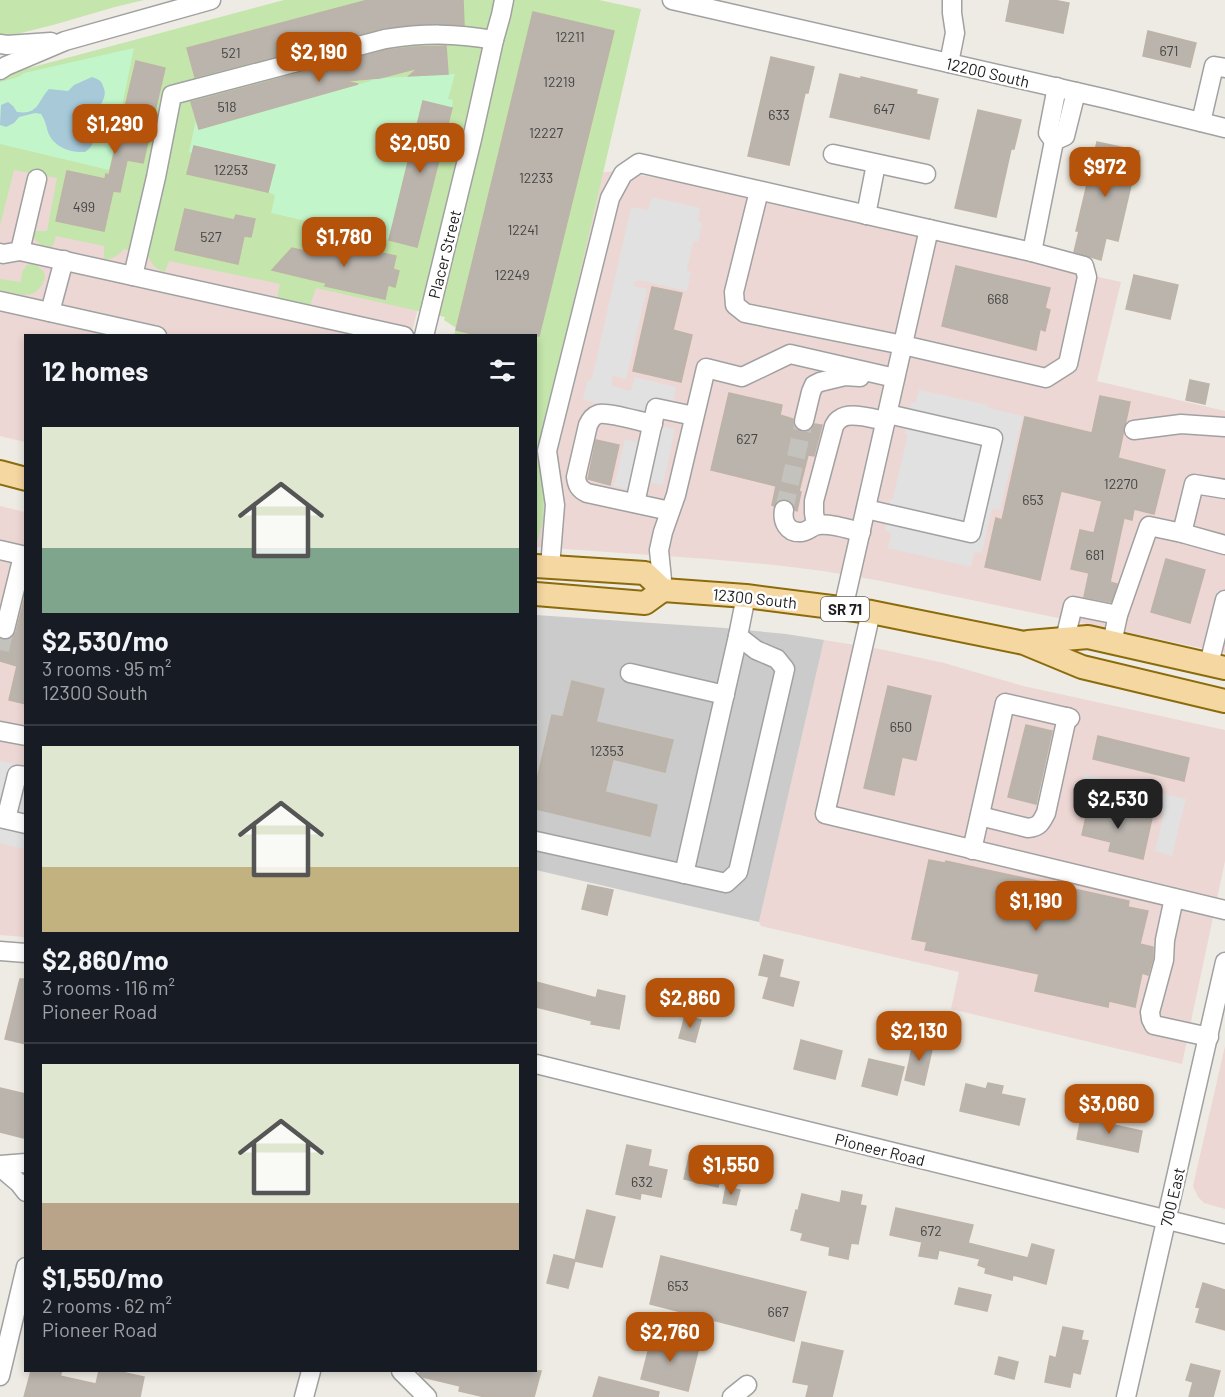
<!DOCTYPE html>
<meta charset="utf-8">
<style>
body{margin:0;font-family:Barlow,sans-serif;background:#20242c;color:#f1f3f6;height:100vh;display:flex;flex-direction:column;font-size:22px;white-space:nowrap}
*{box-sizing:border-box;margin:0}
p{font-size:20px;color:#9ea1a6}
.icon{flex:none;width:33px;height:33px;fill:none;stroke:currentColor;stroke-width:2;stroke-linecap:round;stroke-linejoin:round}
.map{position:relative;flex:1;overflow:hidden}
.sheet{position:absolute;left:24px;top:334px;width:513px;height:1038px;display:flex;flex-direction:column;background:#171b24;border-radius:0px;box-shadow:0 3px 9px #0003}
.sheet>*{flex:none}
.price{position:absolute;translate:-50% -51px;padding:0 14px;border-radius:12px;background:#b45309;color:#fff;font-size:20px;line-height:39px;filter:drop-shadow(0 2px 3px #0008)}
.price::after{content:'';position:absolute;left:50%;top:36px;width:18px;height:14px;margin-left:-9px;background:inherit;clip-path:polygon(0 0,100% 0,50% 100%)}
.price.active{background:#222;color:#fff}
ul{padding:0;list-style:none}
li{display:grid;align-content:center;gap:12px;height:318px;padding:0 18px}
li+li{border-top:2px solid #363941}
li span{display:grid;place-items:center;height:186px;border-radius:0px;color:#555}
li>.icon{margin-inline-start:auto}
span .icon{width:108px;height:108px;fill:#fffc;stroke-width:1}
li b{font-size:26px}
h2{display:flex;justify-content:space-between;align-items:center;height:72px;padding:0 18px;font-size:26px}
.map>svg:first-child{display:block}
</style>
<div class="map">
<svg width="1225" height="1397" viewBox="0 0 1225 1397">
<rect width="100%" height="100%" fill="#eeebe4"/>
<g fill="#edd7d4">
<path d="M0 138 431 256 411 336H26L25 442 0 436Z"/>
<path d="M615 171 658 178 1121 282 1097 381 1225 411V653L881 581 823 571 775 565 708 559 536 547V415L599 173Z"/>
<path d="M0 506 25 512V937L0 935Z"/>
<path d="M824 640 880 649 944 663 1023 686 1225 730V861L1182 1064 951 1009 959 972 761 926 759 922Z"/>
<path d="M1225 1046V1209L1204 1203 1198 1197 1193 1186Z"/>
</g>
<path fill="#cbcbcb" d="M536 615 725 628 786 634 824 640 759 922 536 870Z"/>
<g fill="#c4e5ac">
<path d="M0 0H144L115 7 53 25 13 35H0Z"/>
<path d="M284 0H599L641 9 542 437 540 471 544 499 543 521 536 545V336H454L456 328 444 320 445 317 316 288 310 305 277 298 280 284 169 261 165 272C156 270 151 264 148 255L124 249C118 255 113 260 104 259V246L56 236 53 246C45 249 38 244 33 237V231H47L57 178 14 170 0 226V78L14 72Z"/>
<path d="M34 263 44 272C45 278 45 280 41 286 32 301 14 293 0 290V279L21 282 22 272 27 265Z"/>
</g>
<g fill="#c3f5cb">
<path d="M134 48 109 170 0 144V82L18 77 24 73Z"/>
<path d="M380 51 383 78 455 74 448 99 453 100 452 108 423 101 407 164 436 171 433 182 404 176 389 240 271 213 275 195 268 192 274 164 194 146 192 153 189 152 196 120 200 129 263 111 255 82 268 80 276 107 371 81 364 54Z"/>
</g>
<g fill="#e1e1e1">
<path d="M652 197 700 208 698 221 702 223 698 242 695 241 693 243 687 269 688 271 691 272 687 291 639 280 634 282V286L647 289 626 379 614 376 612 378V386L631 391 635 377 676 387 674 398 675 402 671 421 665 419 663 425 665 427 675 429 663 485 652 483 648 484V490H628L627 489 614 486 625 439 637 442 639 440 644 416 643 413 583 400 587 381 591 380 592 378 631 207 648 210Z"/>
<path d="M919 390 988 405V408L1023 416 1000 510 992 509 982 553 977 552 974 553 971 567 888 548 891 534 889 531H885L890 500 893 498 907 438V434L905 433 911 403H914L916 401Z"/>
<path d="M0 761 25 766V849L0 843Z"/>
<path d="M1084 774 1186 799 1172 856 1155 851 1164 813 1080 793Z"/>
</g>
<path fill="#a7c9d8" d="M92 77C98 79 101 80 103 86 109 98 98 106 94 117 88 132 101 141 85 152 71 153 53 147 48 132 46 125 45 120 41 114L35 113 19 117 14 123 6 127 0 125 1 105 8 102 13 106 17 112C39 115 37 102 49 89L68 91 74 85Z"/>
<g fill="#bab4ad" stroke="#beb3a7" stroke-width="1.5">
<path d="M368 0H463L464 25 426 24 383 28 195 77 187 48Z"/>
<path d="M1010 0H1053L1069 3 1063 33 1006 21Z"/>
<path d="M533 12 614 31 539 336H481L456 330Z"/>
<path d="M1148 31 1196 43 1190 67 1143 56Z"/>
<path d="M446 46 448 74 409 76 418 68 380 78 345 81 358 84 199 129 191 102 387 50 414 47Z"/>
<path d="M771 57 814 67 808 93H805L789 165 748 156Z"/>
<path d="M136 61 165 68 143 163 127 160 120 192 113 191 104 231 56 221 67 171 105 179 106 174 109 175Z"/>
<path d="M840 74 861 79V77L917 90 916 94 938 99 929 139 830 117Z"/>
<path d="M423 101 452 108 417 247 389 240Z"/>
<path d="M978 110 1021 120 1014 149H1011L996 217 955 208Z"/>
<path d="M1097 142 1139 151 1118 241 1106 238 1101 260 1074 252 1079 231H1076Z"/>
<path d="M194 146 275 165 268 192 187 174Z"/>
<path d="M185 209 234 220 236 215 255 219 251 237 244 236 238 264 175 250Z"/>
<path d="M331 237 348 241 347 245 396 256 393 269 399 271 395 287 388 285 385 299 325 286 326 283 272 270 292 248 327 256Z"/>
<path d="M956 266 1050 288 1045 308 1050 310 1045 331 1040 329 1036 350 942 326Z"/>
<path d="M1134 275 1178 285 1170 319 1126 309Z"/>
<path d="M652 287 682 293 673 330 692 335 681 382 633 371Z"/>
<path d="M1190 380 1209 384 1205 404 1186 400Z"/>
<path d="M729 393 782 405 780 415 793 419V425L796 429 801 432H808L812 428 815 424 822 425 814 456 808 455 799 491 801 492 797 511 795 510 794 505 791 501 786 499 780 500 774 506 772 505 776 486 711 470Z"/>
<path d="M1100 396 1130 402 1118 458 1165 470 1154 514 1134 509 1132 520 1124 518 1110 582 1117 584 1111 602 1084 597 1089 573 1071 569 1080 530 1094 533 1102 501 1061 491 1040 580 985 567 996 518 1002 520 1025 417 1092 433Z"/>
<path d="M596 440 619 445 610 485 588 479Z"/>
<path d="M1166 559 1205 570 1190 623 1151 612Z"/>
<path d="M26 593V704L9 700 17 666 0 661V639L8 640 13 636 16 632Z"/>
<path d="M572 681 604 689 596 722 673 740 665 772 613 759 605 792 657 805 650 836 536 809V784L552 715 563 717Z"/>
<path d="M888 686 931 696 916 760 902 757 894 795 864 788Z"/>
<path d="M1026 725 1052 731 1036 804 1008 797Z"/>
<path d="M1098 736 1189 758 1184 781 1093 759Z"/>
<path d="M1089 803 1152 818 1143 859 1109 851 1111 842 1082 835Z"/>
<path d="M929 860 945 863 946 861 1129 901 1128 907 1148 911 1140 944 1153 947V958L1148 975 1142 973 1135 1007 1109 1001 1108 1007 1035 991 1039 974 925 950 927 942 912 939Z"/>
<path d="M588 885 613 890 607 915 582 909Z"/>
<path d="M764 955 783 960 779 977 799 982 793 1006 763 998 769 977 759 975Z"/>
<path d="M20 979H26V1044L5 1039Z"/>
<path d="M536 982 596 998 598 990 625 996 619 1029 591 1024 592 1021 536 1007Z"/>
<path d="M685 1016 701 1020 695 1042 679 1038Z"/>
<path d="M801 1040 842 1051 835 1079 794 1069Z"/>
<path d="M914 1040 933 1045 924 1085 905 1080Z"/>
<path d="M869 1059 904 1067 897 1095 862 1086Z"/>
<path d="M988 1083 1003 1086 1001 1094 1025 1099 1019 1125 960 1111 966 1084 986 1089Z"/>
<path d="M0 1088 26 1094V1130L24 1138 0 1132Z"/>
<path d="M1081 1118 1142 1131 1138 1152 1077 1139Z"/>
<path d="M627 1145 651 1150 648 1166 667 1170 661 1197 641 1193 640 1199 616 1194Z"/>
<path d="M690 1153 710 1158 711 1154 725 1158 718 1187 684 1179Z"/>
<path d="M726 1187 740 1190 736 1205 723 1203Z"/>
<path d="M842 1191 862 1195 860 1205 866 1206 858 1244 851 1243 848 1259 829 1255 830 1247 801 1240 803 1233 791 1230 796 1210 798 1211 802 1194 840 1203Z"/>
<path d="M896 1208 973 1225 968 1243 1028 1258 1032 1244 1054 1250 1046 1284 1013 1275 1012 1280 985 1273 986 1268 978 1265 980 1259 939 1250 937 1259 919 1256 922 1242 890 1235Z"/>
<path d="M587 1210 615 1217 602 1267 575 1261 568 1288 547 1283 554 1255 575 1260Z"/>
<path d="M661 1256 806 1292 794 1341 650 1304Z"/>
<path d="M1203 1283 1225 1290V1330L1196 1322 1200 1308 1196 1307Z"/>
<path d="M959 1288 991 1295 987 1311 955 1304Z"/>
<path d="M1063 1327 1083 1331 1081 1340 1088 1341 1080 1374 1073 1372 1070 1387 1045 1382 1050 1356 1056 1358Z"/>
<path d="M652 1336 699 1347 688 1391 641 1379Z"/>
<path d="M802 1342 843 1351 832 1397H806L809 1385 793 1382Z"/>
<path d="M999 1357 1018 1362 1014 1379 995 1374Z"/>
<path d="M1191 1364 1220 1371 1213 1397H1189L1193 1382 1186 1380Z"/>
<path d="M31 1371H62L60 1376 96 1384 99 1371H117L144 1377 140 1397H24Z"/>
<path d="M420 1371H541L534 1397H485L459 1391 460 1386 423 1377 419 1374Z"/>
<path d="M599 1377 659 1392 658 1397H593Z"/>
</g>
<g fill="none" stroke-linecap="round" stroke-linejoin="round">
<g stroke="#c4c2bc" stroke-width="18" stroke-dasharray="18 9" stroke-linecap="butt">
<path d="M784 510 804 421"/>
<path d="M0 650 5 629"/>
</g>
<g stroke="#a1a1a1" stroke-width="21">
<g id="minor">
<path d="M672 0 1107 99 1225 128"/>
<path d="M0 44 7 45 51 42"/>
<path d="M949 63 955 33 952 13V0"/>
<path d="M0 70 6 66 65 41 211 0"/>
<path d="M1201 122 1214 66 1225 68"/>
<path d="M1054 141 1048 133 1057 87"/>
<path d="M1054 141 1065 136 1076 92"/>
<path d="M833 154 926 174"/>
<path d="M759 191 734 292 735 305 745 313 903 345 1046 378 1068 364 1087 277 1084 266 1032 252 929 229 843 609"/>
<path d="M866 215 876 164"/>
<path d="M20 251 404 336"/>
<path d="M1032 252 1054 141"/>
<path d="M0 253 3 254 20 251 37 179"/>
<path d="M133 276 156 177 172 95 385 39C425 33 454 33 494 40"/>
<path d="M0 301 157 336"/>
<path d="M50 312 64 260"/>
<path d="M424 336 472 139 494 40 501 15 504 0"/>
<path d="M804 421 811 392 814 385 820 382 845 376 860 377"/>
<path d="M653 424C641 422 609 412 599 414 593 416 591 419 588 425L576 477C577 485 579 489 587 493L670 511"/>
<path d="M1134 430 1181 424 1225 427"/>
<path d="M1225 489 1194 484 1182 533 1225 545"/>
<path d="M635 503 656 408 694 416"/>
<path d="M866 509 971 533 993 438 888 414"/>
<path d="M784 510C782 521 787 533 801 532 807 532 812 526 818 525 832 523 847 529 861 532"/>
<path d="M816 525 814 513V501L834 426C835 424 838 420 840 419 850 411 874 419 886 421"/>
<path d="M0 550 26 556"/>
<path d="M550 567 555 505 547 451 610 198 623 174 639 163 929 229"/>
<path d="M663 590 659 550 663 532 676 495 706 368 742 377 790 354 895 378"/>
<path d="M871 612 825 814 1225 910"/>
<path d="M5 629 23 556"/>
<path d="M1065 639 1073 606 1118 615"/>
<path d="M1112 643 1118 615 1149 526 1182 533"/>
<path d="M1209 664 1225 600"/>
<path d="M630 673 725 695"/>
<path d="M0 731 26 736"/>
<path d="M980 816 1028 828C1039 827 1041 823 1046 813L1067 717"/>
<path d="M0 818 26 824"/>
<path d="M6 819 17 775 26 776"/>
<path d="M536 841 726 883 738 872 785 669 777 659 756 650 738 636 746 596"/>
<path d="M972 850 1005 703 1070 718"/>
<path d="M684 874 738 636"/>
<path d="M1174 898 1165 940 1164 960 1150 1012 1151 1019 1154 1025 1209 1037"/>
<path d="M0 951 26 953"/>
<path d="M536 1064 1225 1234"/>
<path d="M0 1165 26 1163"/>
<path d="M0 1167 19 1183 26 1192"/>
<path d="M401 1371 427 1397"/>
<path d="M0 1376 26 1267"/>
<path d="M304 1397 311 1371"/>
<path d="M732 1397 747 1385"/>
<path d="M1126 1397 1225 962"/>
</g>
</g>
<g stroke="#8c6b0a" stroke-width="26">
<g id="major">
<path d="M0 472 26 479"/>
<path d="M536 566 645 573 663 590 746 596 871 612 1024 643 1082 667 1225 701"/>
<path d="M536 594 645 603 663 590"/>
<path d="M1028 642 1088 637 1225 668"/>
</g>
</g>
<use href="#minor" stroke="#fff" stroke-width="18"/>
<use href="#major" stroke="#f5d7a1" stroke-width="22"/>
</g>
<g text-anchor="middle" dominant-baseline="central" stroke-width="5" stroke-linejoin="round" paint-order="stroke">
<g font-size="14" fill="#444341">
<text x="570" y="36">12211</text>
<text x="1169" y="50">671</text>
<text x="231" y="52">521</text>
<text x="559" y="81">12219</text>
<text x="227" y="106">518</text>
<text x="884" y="108">647</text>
<text x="779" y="114">633</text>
<text x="546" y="132">12227</text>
<text x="231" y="169">12253</text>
<text x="536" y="177">12233</text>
<text x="84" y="206">499</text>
<text x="523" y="229">12241</text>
<text x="211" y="236">527</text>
<text x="512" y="274">12249</text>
<text x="998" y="298">668</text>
<text x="747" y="438">627</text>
<text x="1121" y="483">12270</text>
<text x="1033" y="499">653</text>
<text x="1095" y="554">681</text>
<text x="901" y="726">650</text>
<text x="607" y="750">12353</text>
<text x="642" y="1181">632</text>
<text x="931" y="1230">672</text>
<text x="678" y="1285">653</text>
<text x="778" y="1311">667</text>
</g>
<rect fill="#fff" stroke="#616161" stroke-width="1.5" x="821" y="597" width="48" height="24" rx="4.5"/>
<g font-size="15" font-weight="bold" fill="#1d1d1d">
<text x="845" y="609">SR 71</text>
</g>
<g font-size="16" fill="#1d1d1d" stroke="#fff">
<text transform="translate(988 72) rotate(13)">12200 South</text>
<text transform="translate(444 254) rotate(-76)">Placer Street</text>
<text transform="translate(755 598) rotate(6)">12300 South</text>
<text transform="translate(880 1149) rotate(14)">Pioneer Road</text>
<text transform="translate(1172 1197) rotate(-77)">700 East</text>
</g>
</g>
</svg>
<b class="price" style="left:319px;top:83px">$2,190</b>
<b class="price" style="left:115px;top:155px">$1,290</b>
<b class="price" style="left:420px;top:174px">$2,050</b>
<b class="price" style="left:1105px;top:198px">$972</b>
<b class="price" style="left:344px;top:268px">$1,780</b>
<b class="price active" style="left:1118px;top:830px">$2,530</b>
<b class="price" style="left:1036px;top:932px">$1,190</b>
<b class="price" style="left:690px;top:1029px">$2,860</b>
<b class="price" style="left:919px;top:1062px">$2,130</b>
<b class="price" style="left:1109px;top:1135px">$3,060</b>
<b class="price" style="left:731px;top:1196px">$1,550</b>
<b class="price" style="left:670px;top:1363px">$2,760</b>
<section class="sheet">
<h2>12 homes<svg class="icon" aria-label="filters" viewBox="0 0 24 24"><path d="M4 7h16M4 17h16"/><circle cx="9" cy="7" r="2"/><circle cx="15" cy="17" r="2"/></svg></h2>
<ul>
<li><span style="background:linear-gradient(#dfe7d0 65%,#7fa58c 0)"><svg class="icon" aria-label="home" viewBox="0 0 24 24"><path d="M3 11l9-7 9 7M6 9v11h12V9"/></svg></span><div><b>$2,530/mo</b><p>3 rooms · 95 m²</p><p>12300 South</p></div></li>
<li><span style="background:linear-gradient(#dfe7d0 65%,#c2b280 0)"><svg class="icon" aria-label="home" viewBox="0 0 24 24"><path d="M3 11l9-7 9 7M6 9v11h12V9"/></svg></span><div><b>$2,860/mo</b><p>3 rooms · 116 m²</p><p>Pioneer Road</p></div></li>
<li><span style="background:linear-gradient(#dfe7d0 75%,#b9a48a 0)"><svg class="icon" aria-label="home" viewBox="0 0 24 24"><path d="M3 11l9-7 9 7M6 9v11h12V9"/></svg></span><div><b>$1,550/mo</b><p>2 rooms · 62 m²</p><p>Pioneer Road</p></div></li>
</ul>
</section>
</div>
